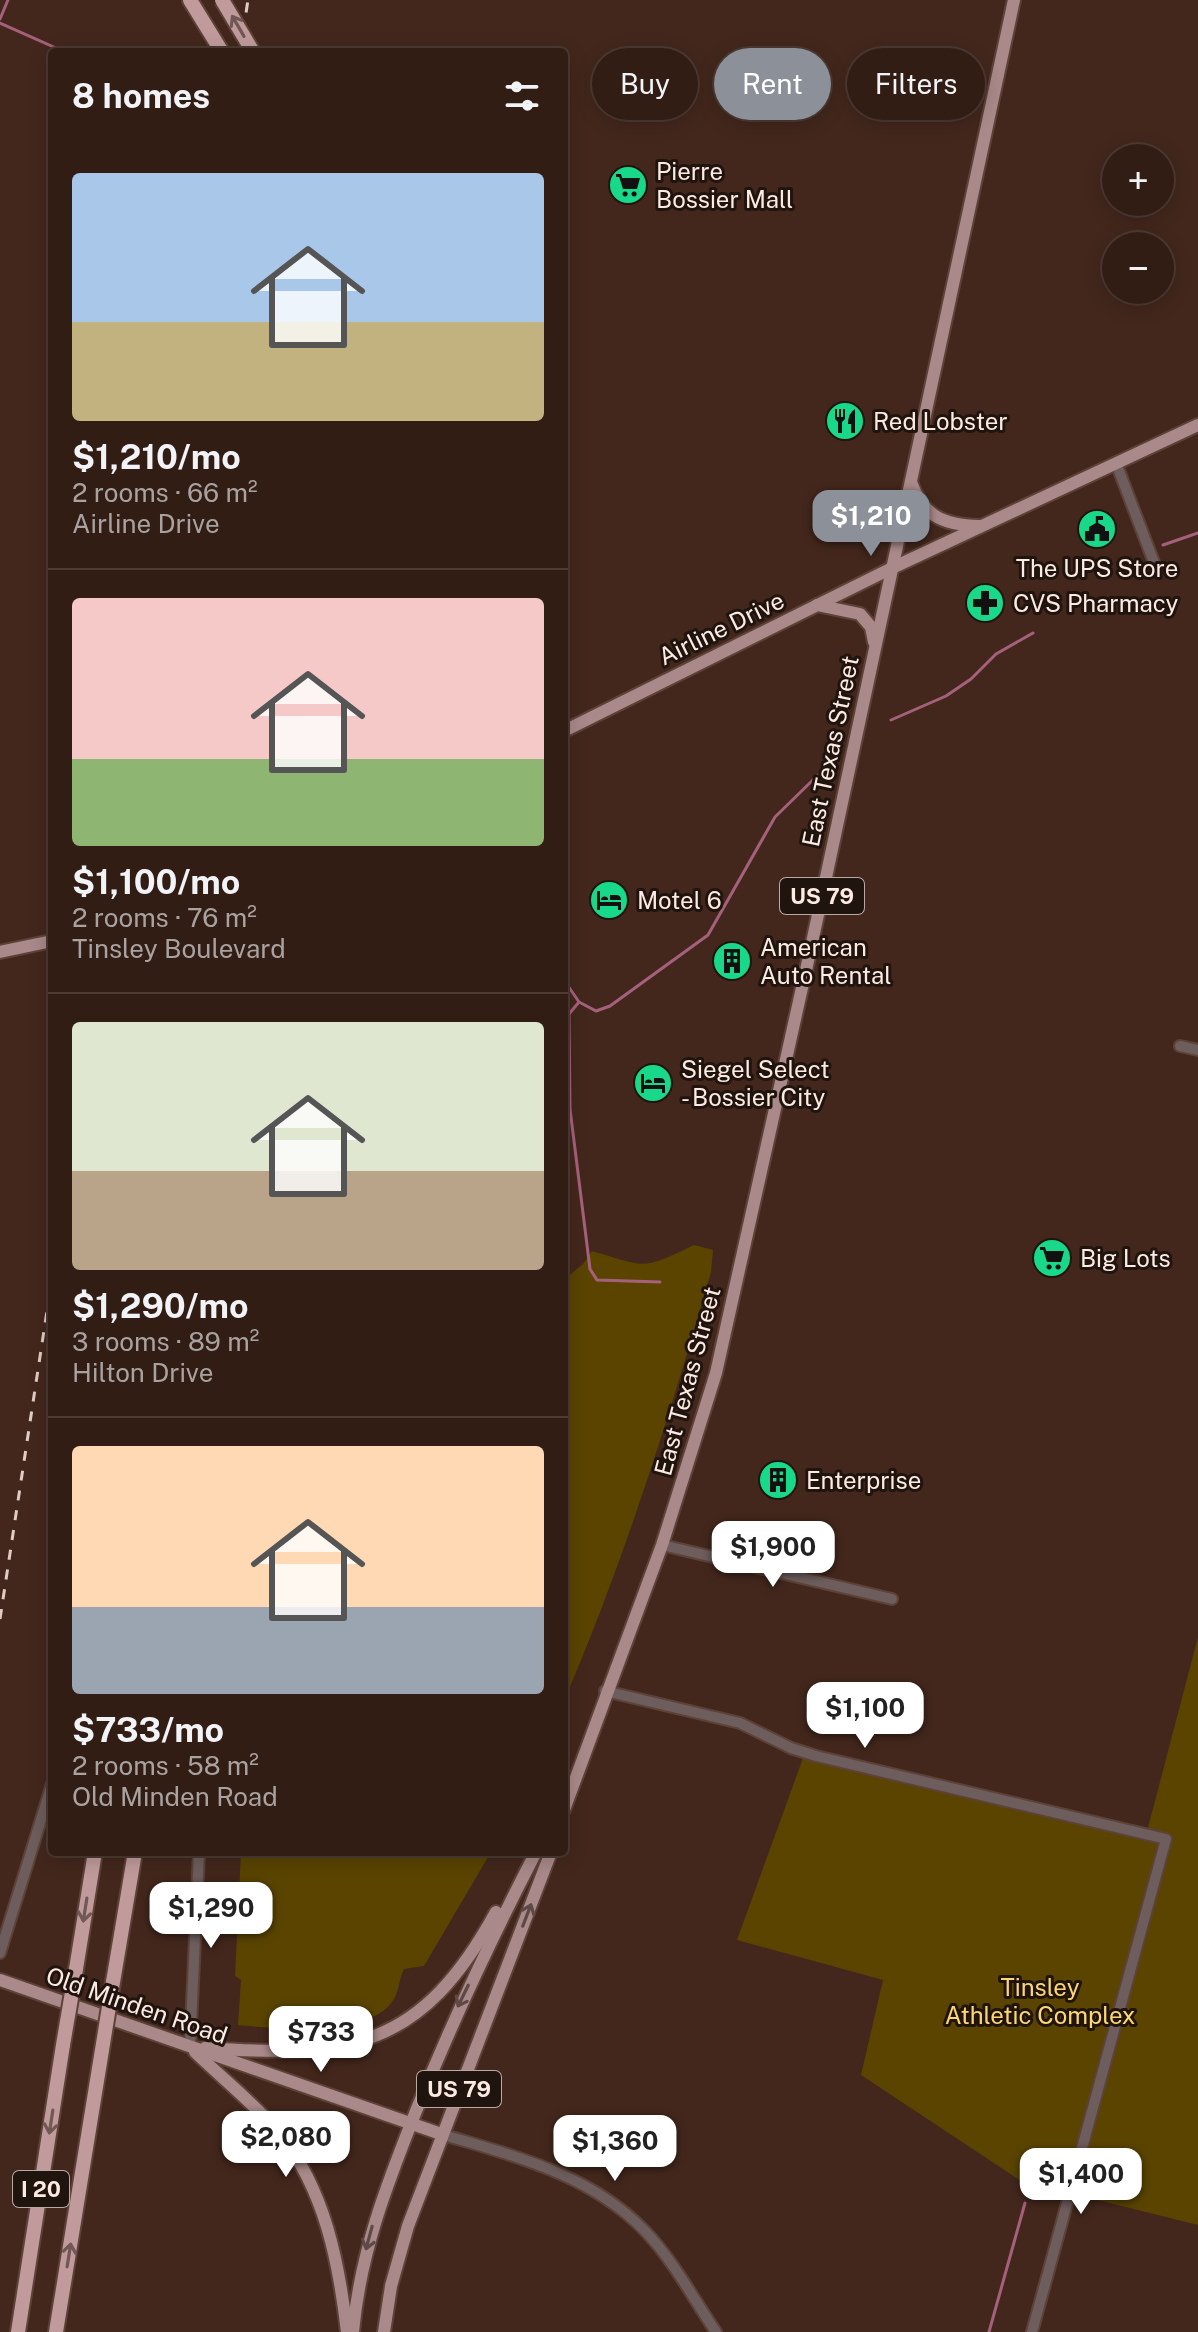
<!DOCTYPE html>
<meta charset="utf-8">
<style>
body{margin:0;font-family:"Public Sans",sans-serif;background:#3d2a22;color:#f1f3f6;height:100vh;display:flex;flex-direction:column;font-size:30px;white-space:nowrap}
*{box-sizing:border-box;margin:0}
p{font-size:26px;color:#a8a2a0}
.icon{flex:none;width:44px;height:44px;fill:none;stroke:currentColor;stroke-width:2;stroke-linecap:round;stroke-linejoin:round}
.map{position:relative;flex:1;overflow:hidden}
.sheet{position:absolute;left:48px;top:48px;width:520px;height:1808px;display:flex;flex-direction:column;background:#321d15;border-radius:8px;box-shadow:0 4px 20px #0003,0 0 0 2px #4d3b34}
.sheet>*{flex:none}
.banner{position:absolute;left:592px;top:48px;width:486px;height:72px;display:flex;gap:16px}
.buttons{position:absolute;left:1102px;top:144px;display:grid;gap:16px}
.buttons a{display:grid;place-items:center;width:72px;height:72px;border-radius:50%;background:#321d15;box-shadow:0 4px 20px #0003,0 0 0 2px #4d3b34;font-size:40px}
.price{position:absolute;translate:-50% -68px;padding:0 18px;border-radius:16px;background:#fff;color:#222;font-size:26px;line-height:52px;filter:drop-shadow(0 2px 4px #0008)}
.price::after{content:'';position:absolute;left:50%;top:48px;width:24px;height:18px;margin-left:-12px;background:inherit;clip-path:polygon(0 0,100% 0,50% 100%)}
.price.on{background:#8c9099;color:#fff}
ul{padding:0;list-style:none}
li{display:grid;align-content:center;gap:16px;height:424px;padding:0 24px}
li+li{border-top:2px solid #4d3b34}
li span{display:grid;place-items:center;height:248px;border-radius:8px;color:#555}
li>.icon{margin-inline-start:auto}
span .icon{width:144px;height:144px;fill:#fffc;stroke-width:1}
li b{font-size:34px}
h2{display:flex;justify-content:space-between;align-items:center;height:96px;padding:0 24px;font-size:34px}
.pill{padding:0 28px;border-radius:36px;background:#321d15;box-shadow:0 4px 20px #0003,0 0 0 2px #4d3b34;font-size:28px;line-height:72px}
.pill.on{background:#8c9099;color:#fff}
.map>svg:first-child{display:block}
</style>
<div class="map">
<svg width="1198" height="2332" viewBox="0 0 1198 2332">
<rect width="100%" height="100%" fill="#43271c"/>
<g fill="#5a4400">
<path d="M694 1245 713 1250 711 1272C669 1418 624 1561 564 1701V1280L583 1264 592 1251C647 1267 640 1271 694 1245Z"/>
<path d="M1198 1637V2225L1021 2181 861 2075 883 1980 737 1940 803 1758 1145 1839Z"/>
<path d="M241 1852H491L424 1966 404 1969C399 1979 399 1991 394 1999 371 2038 276 2029 238 2025L241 1980 235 1976Z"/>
</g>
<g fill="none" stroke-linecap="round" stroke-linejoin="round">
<g stroke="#a5617b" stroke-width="3">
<path d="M0 19 8 0"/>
<path d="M0 23 65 52"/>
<path d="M1163 545 1198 533"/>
<path d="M891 720 946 696 971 679 996 654 1033 633"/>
<path d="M564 980 579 1002 596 1011 610 1006 708 935 775 817 818 775"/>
<path d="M579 1002 569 1014 570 1109 590 1269 597 1280 660 1282"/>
<path d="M1029 2186 1038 2156"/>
<path d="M989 2332 1025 2203"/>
</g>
<g stroke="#5d4238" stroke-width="14">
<g id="minor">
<path d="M1116 463 1155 565"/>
<path d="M1180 1046 1198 1050"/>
<path d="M662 1545 892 1599"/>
<path d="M605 1691 740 1723 791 1748 816 1756 1166 1839 1032 2332"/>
<path d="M0 1953 52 1784"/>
<path d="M190 2047 199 1852"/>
<path d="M441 2134C514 2156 590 2174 645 2231 673 2260 693 2298 716 2332"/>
</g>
</g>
<g stroke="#5d4238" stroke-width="16">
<g id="major">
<path d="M911 482C923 516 943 525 979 526"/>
<path d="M817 605 860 614 871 627 874 642"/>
<path d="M564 731 892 568 1198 425"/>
<path d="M0 952 52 941"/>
<path d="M564 1810 662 1545 716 1373 810 952 1014 0"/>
<path d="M0 1980 441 2134"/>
<path d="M205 2048C350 2058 421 2049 496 1912"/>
<path d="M195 2052C223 2079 255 2104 280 2134 325 2190 339 2263 347 2332"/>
<path d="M353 2332C360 2253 387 2184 416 2111 452 2022 492 1937 536 1852"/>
<path d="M384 2332 391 2286 408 2226 551 1852"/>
</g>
</g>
<g stroke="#5d4238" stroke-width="18">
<g id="highway">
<path d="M190 0 222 52"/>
<path d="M76 1969 95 1852"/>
<path d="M113 1982 135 1852"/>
<path d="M18 2332 63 2045"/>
<path d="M56 2332 102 2050"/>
</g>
</g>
<use href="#minor" stroke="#6d5d5d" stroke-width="10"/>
<use href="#major" stroke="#a98989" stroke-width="12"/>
<use href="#highway" stroke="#c19b9b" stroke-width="14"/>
<g stroke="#e1ccc5" stroke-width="3" stroke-dasharray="10 10" stroke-linecap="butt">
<path d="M240 52 248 0"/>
<path d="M0 1619 52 1278"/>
</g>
<g stroke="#5d4238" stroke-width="18" stroke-linecap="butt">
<g id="highway-bridge">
<path d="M222 0 253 52"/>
<path d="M63 2045 76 1969"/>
<path d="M102 2050 113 1982"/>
</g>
</g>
<use href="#highway-bridge" stroke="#c19b9b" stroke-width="14"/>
</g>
<defs><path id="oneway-shaft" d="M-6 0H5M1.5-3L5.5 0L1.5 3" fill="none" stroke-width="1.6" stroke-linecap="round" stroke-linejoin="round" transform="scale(2)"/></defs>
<g stroke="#705855">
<use href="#oneway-shaft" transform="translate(238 26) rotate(-120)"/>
<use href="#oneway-shaft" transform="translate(85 1910) rotate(99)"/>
<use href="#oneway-shaft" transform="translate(51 2122) rotate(99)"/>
<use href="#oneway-shaft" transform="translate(69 2255) rotate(-81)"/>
</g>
<g stroke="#5e4946">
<use href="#oneway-shaft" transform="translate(527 1915) rotate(-69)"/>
<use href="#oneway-shaft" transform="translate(463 1996) rotate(116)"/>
<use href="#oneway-shaft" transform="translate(369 2238) rotate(105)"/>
</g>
<defs>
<g id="supermarket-disc" transform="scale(2)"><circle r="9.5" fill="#18d989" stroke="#20140f"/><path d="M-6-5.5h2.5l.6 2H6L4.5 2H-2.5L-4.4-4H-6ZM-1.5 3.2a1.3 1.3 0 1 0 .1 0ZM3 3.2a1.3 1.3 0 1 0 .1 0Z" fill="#111"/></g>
<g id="restaurant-disc" transform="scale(2)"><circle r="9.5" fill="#18d989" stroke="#20140f"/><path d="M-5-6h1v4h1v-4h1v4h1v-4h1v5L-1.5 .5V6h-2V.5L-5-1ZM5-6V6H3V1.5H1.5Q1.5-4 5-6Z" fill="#111"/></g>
<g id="civic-disc" transform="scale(2)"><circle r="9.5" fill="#18d989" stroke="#20140f"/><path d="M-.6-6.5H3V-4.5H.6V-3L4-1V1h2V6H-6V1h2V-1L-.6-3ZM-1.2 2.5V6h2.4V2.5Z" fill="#111"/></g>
<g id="pharmacy-disc" transform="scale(2)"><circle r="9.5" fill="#18d989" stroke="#20140f"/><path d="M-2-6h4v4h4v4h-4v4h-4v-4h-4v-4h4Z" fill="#111"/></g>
<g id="hotel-disc" transform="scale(2)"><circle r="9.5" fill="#18d989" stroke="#20140f"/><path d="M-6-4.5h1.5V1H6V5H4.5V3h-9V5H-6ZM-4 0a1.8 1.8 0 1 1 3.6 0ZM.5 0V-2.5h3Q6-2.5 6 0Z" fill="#111"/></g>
<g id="building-disc" transform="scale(2)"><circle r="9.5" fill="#18d989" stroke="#20140f"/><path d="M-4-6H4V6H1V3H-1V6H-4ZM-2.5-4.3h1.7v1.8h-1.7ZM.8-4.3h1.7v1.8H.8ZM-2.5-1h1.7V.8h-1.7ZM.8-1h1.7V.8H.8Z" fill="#111"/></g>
</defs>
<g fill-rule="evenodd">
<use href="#supermarket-disc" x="628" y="185"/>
<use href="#restaurant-disc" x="845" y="421"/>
<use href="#civic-disc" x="1097" y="529"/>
<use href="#pharmacy-disc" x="985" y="603"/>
<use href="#hotel-disc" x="609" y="900"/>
<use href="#building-disc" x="732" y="961"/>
<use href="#hotel-disc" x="653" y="1083"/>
<use href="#supermarket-disc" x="1052" y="1258"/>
<use href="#building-disc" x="778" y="1480"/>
</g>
<g text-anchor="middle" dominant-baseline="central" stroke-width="6" stroke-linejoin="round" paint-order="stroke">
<g fill="#20140f" stroke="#bbaaa3" stroke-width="2">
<rect x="780" y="878" width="84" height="36" rx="6"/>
<rect x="417" y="2071" width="84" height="36" rx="6"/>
<rect x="13" y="2171" width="56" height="36" rx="6"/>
</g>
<g font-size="22" font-weight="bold" fill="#fdeae3">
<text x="822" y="896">US 79</text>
<text x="459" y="2089">US 79</text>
<text x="41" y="2189">I 20</text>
</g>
<g font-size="24" fill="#fdeae3" stroke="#20140f" text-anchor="start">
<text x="656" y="171">Pierre<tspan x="656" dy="28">Bossier Mall</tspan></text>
<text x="873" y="421">Red Lobster</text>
<text x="1097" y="568" text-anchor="middle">The UPS Store</text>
<text x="1013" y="603">CVS Pharmacy</text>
<text x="637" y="900">Motel 6</text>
<text x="760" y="947">American<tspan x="760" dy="28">Auto Rental</tspan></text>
<text x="681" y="1069">Siegel Select<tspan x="681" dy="28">- Bossier City</tspan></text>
<text x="1080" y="1258">Big Lots</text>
<text x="806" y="1480">Enterprise</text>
</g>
<g font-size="24" fill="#fdeae3" stroke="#20140f">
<text transform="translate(721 628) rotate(-26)">Airline Drive</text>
<text transform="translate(830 751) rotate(-78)">East Texas Street</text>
<text transform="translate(687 1381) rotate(-75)">East Texas Street</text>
<text transform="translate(137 2005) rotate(19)">Old Minden Road</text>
</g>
<g font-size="24" fill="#fdd672" stroke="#20140f">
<text x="1040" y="1987">Tinsley<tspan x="1040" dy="28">Athletic Complex</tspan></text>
</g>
</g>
</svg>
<div class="buttons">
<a>+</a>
<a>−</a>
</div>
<b class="price on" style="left:871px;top:558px">$1,210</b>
<b class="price" style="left:773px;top:1589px">$1,900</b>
<b class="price" style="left:865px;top:1750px">$1,100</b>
<b class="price" style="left:211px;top:1950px">$1,290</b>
<b class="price" style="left:321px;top:2074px">$733</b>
<b class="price" style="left:286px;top:2179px">$2,080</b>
<b class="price" style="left:615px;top:2183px">$1,360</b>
<b class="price" style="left:1081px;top:2216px">$1,400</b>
<div class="banner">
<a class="pill">Buy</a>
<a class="pill on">Rent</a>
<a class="pill">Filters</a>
</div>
<section class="sheet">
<h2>8 homes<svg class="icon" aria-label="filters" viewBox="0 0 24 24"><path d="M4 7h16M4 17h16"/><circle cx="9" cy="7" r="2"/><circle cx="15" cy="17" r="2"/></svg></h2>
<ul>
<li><span style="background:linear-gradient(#a9c7e8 60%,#c2b280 0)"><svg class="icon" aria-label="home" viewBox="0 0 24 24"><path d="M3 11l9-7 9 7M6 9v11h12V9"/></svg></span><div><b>$1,210/mo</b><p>2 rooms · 66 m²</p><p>Airline Drive</p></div></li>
<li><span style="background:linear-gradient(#f6c9c9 65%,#8fb573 0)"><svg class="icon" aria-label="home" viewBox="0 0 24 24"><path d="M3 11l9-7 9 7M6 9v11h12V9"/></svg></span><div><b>$1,100/mo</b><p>2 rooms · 76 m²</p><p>Tinsley Boulevard</p></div></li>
<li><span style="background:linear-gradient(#dfe7d0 60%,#b9a48a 0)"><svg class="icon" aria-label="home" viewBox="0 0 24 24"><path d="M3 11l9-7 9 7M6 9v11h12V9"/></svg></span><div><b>$1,290/mo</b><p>3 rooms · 89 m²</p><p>Hilton Drive</p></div></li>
<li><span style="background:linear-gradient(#ffd9b3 65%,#9aa5b1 0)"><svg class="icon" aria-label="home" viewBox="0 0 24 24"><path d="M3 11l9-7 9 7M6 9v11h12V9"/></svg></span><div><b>$733/mo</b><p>2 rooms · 58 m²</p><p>Old Minden Road</p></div></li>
</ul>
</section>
</div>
